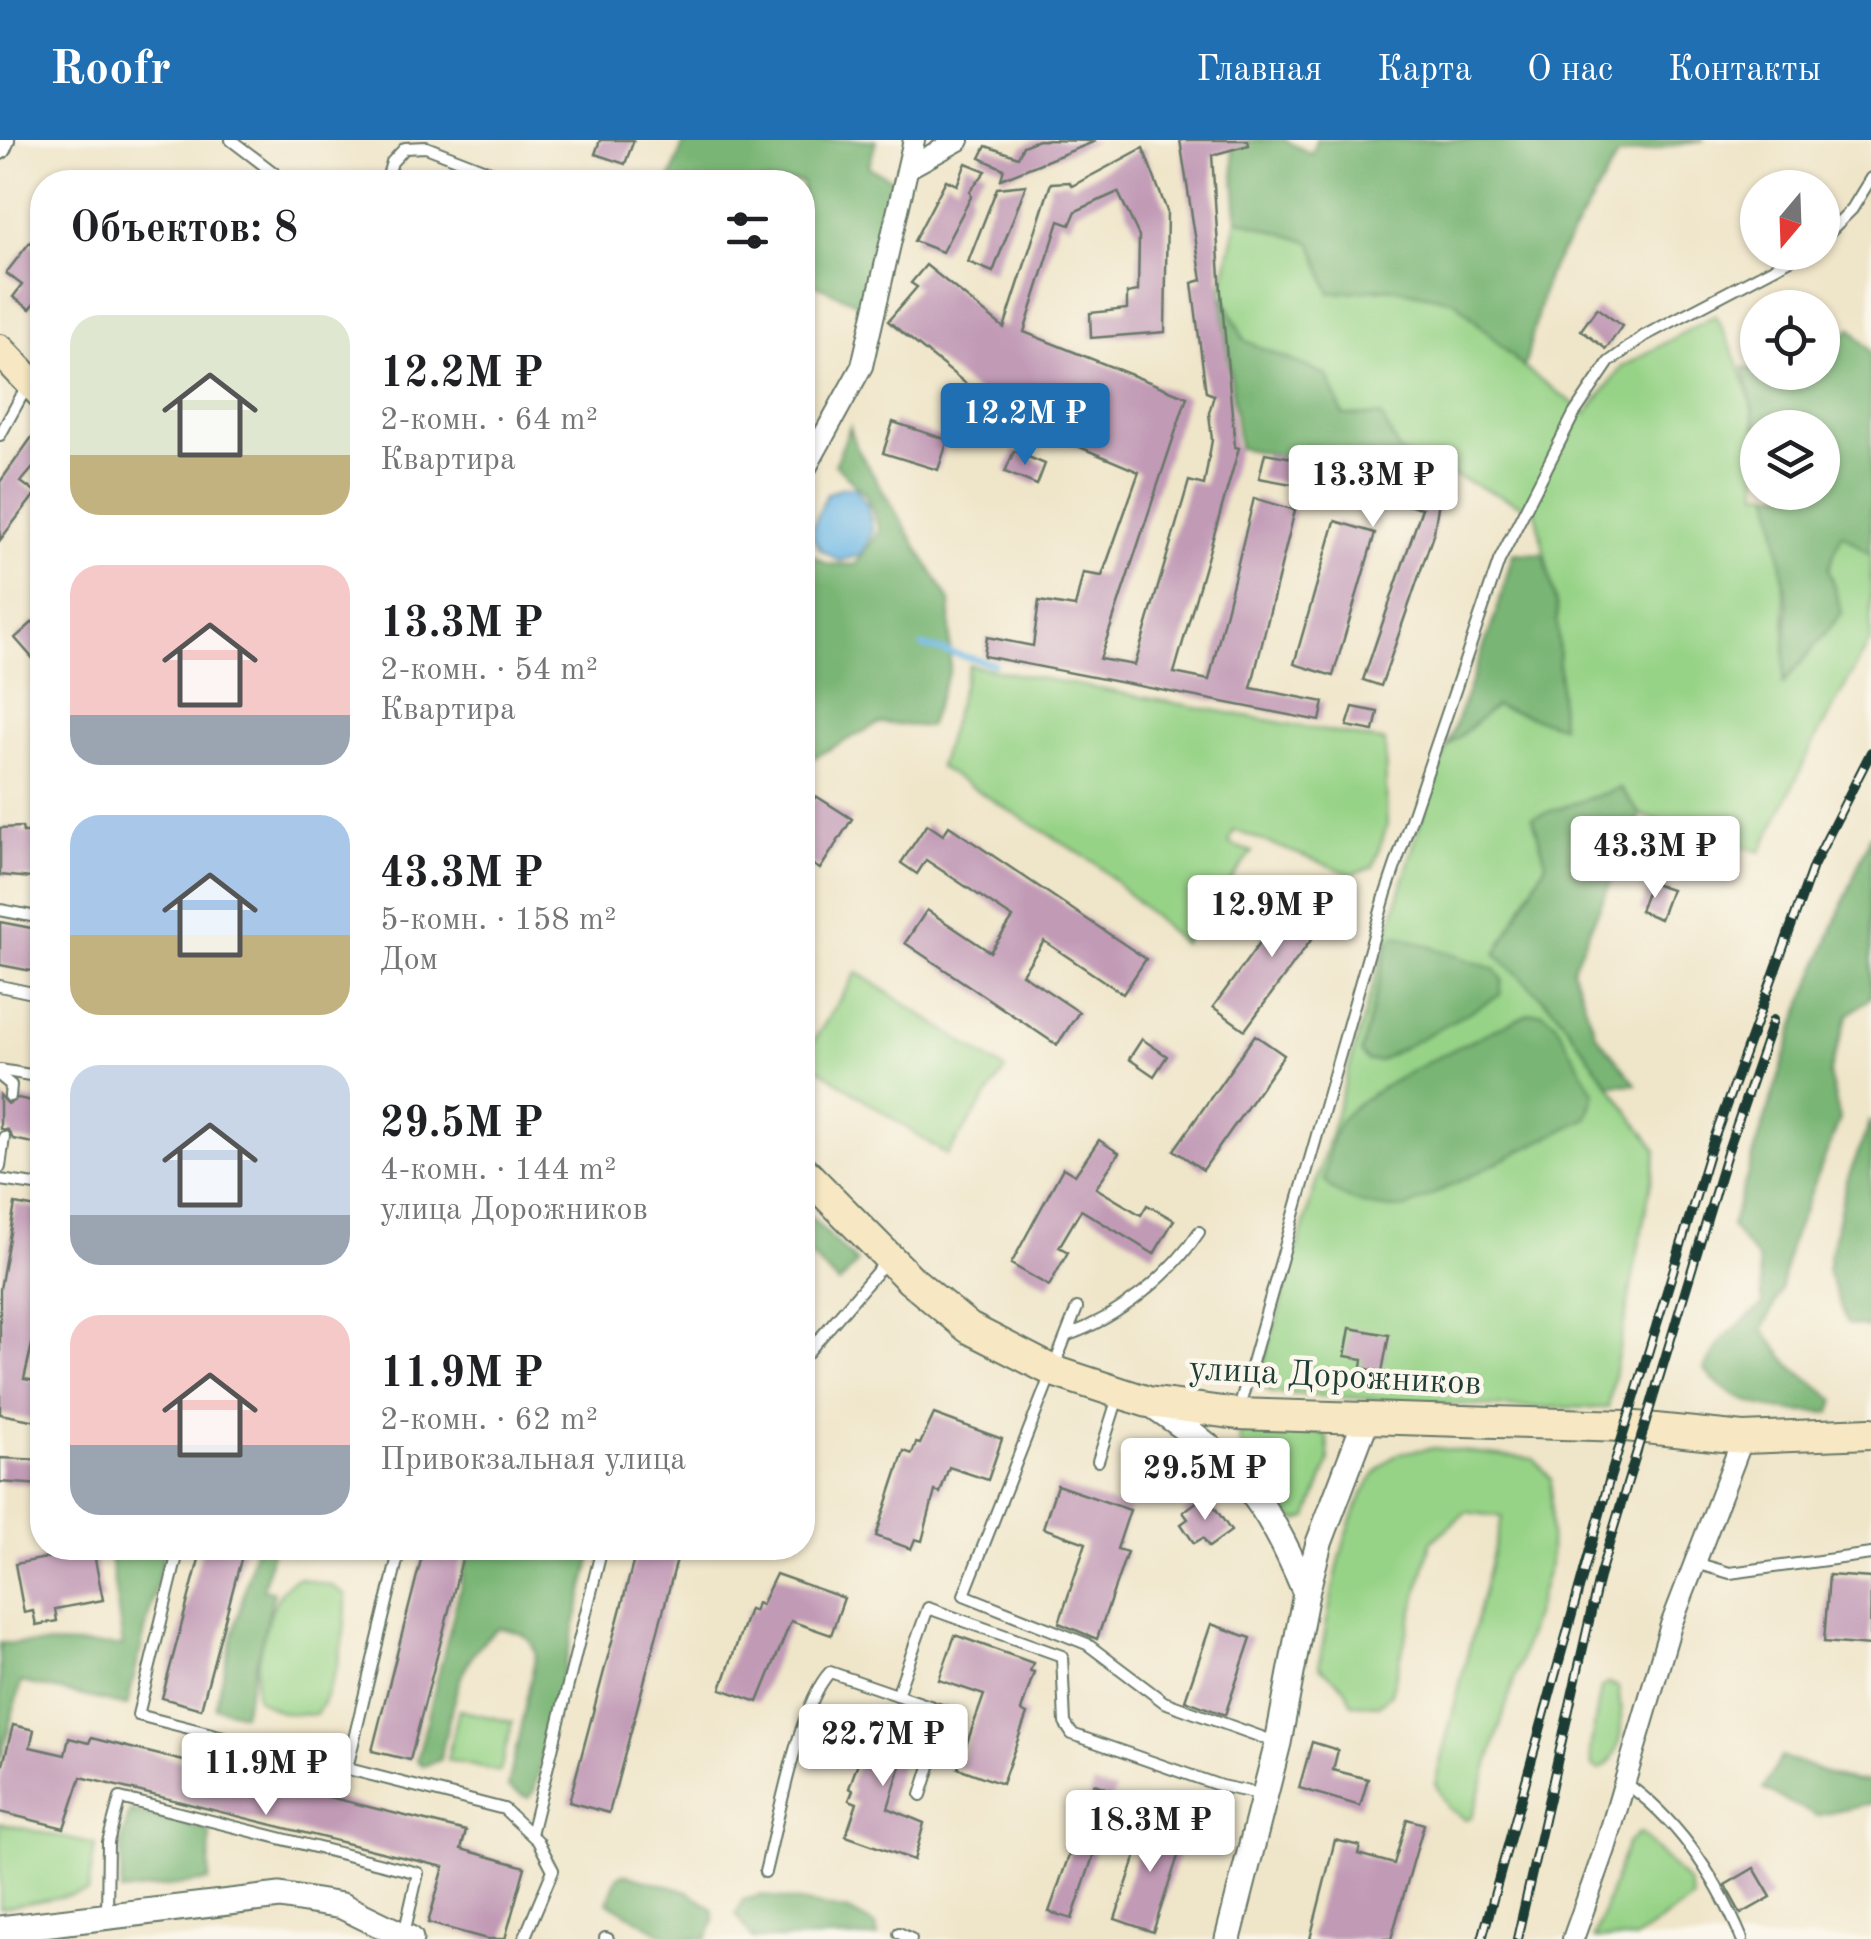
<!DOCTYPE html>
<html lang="ru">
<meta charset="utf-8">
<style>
body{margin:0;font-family:"Old Standard TT",serif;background:#f6f6f6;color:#202124;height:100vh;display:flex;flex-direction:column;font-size:38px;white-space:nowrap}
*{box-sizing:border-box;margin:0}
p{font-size:32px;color:#757577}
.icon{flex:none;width:55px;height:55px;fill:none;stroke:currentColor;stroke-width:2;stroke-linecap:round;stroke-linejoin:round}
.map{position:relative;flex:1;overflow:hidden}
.drawer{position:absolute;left:30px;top:30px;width:785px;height:1390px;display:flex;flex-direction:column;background:#fff;border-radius:40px;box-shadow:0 2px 8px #0004}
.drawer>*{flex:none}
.needle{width:65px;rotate:199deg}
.buttons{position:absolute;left:1740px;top:30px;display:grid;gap:20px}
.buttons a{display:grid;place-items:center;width:100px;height:100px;border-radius:50%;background:#fff;box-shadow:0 2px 8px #0004;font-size:50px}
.price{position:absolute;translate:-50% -85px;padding:0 22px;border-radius:10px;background:#fff;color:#222;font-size:32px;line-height:65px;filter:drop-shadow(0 2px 5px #0008)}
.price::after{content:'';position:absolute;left:50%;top:60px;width:30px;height:22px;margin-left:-15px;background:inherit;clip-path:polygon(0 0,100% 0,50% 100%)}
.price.on{background:#1f6fb2;color:#fff}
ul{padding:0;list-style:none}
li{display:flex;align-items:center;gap:30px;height:250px;padding:0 40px}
li span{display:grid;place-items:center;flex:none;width:280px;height:200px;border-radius:30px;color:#555}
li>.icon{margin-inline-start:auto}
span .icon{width:120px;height:120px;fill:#fffc;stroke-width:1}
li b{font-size:42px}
h2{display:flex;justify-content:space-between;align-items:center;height:120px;padding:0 40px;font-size:42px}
header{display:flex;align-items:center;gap:60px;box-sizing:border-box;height:140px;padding:0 50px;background:#1f6fb2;color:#fff}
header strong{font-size:48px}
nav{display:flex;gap:55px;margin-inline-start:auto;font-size:35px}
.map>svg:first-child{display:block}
</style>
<header>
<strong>Roofr</strong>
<nav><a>Главная</a><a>Карта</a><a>О нас</a><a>Контакты</a></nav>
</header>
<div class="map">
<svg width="1871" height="1799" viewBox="0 0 1871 1799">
<rect width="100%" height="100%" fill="#fbf7ec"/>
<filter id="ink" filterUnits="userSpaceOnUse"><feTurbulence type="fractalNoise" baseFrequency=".01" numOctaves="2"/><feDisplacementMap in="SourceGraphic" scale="20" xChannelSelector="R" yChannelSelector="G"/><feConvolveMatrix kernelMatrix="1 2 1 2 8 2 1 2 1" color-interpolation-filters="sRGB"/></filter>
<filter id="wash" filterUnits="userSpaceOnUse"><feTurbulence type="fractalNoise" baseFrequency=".0048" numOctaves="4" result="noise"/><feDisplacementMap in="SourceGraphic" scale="40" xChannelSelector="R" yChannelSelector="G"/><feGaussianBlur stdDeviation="2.25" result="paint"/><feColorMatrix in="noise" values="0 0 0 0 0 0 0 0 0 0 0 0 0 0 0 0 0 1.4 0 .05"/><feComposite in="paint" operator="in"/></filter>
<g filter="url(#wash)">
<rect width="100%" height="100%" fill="#efe5c9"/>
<g fill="#97d387" stroke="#5b885e" stroke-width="2.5">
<path d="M1237 79 1312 103 1331 153 1393 148 1455 161 1524 228 1587 273 1622 227 1715 175C1752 242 1757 276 1758 352L1771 353C1785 416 1787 478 1784 543L1842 473 1828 429 1842 393 1871 414V500L1815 600 1761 712 1641 675 1620 648 1533 678 1546 723 1496 814 1557 872 1657 1011 1608 1268 1503 1267 1273 1253 1258 1243 1420 683 1447 607 1495 565 1561 585 1557 469 1535 371 1400 312 1381 276H1343L1328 236 1245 201 1221 152Z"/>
<path d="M969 525 1385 602 1387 686 1373 727 1351 734 1234 690 1229 704 1252 712 1183 804 1095 723 939 627Z"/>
<path d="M857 832 1005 930 947 1015 803 918Z"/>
<path d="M1248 1289 1318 1292 1327 1297 1329 1322 1308 1378 1297 1381 1287 1374 1241 1308 1239 1295Z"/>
<path d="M1435 1308 1534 1319 1551 1339 1550 1423 1472 1677 1466 1680 1447 1667 1435 1643 1502 1377 1466 1372 1431 1402 1391 1554 1379 1565 1352 1564 1345 1548 1319 1526C1330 1470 1343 1347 1396 1315 1405 1310 1424 1310 1435 1308Z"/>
<path d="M298 1438 332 1446 346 1455C347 1493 337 1543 316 1574 292 1576 275 1574 256 1557 253 1529 269 1446 298 1438Z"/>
<path d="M1608 1543 1618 1547C1622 1573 1627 1616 1599 1630L1592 1626 1590 1609 1601 1548Z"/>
<path d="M459 1570 512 1582 500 1632 447 1620Z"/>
<path d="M0 1683 95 1705 88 1752 0 1768Z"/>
<path d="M1640 1693 1689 1744 1693 1759 1634 1799H1594L1627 1703Z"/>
</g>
<g fill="#79b574" stroke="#4c7954" stroke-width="2.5">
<path d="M685 0H876L869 27 897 42 882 118 859 164 803 139 802 42H669Z"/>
<path d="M1238 0H1284L1312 14 1316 0H1704L1618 16 1547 136 1524 228 1455 161 1393 148 1330 153 1312 103 1237 79 1232 4Z"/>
<path d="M1221 152 1245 201 1328 236 1343 275 1381 276 1400 312 1401 338 1239 308Z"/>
<path d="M1851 188 1871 212V414L1842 394 1828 429 1842 473 1783 544 1788 467 1771 353 1822 352V288L1757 289 1744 227 1798 241 1807 233 1822 232 1823 217Z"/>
<path d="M850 287 855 305 950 461V529L928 587 880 583 807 621 802 619 803 410 827 424 855 425 880 390 866 355 835 324Z"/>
<path d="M1513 413 1544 414 1557 469 1561 586 1495 566 1447 607 1496 474Z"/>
<path d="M1620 648 1641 675 1572 829 1596 894 1636 944 1609 945 1557 872 1496 814 1546 723 1533 677Z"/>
<path d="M1871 694V857L1848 875 1829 934 1840 979 1790 1105 1780 1152 1763 1190 1790 1225 1835 1260 1831 1272C1783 1273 1735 1269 1704 1229L1724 1197 1763 1165 1758 1120 1731 1086 1799 873Z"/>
<path d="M1396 795 1495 829 1502 839 1500 855 1379 921H1368L1361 913 1389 802Z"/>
<path d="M1543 872 1555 882 1595 954 1587 978 1406 1068C1381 1071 1339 1062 1324 1040 1328 1020 1329 997 1341 980 1361 950 1491 891 1530 873Z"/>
<path d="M1871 980V1188L1847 1184 1827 1130 1846 1043Z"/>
<path d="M802 1069 857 1123 839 1144 803 1108Z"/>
<path d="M109 1408H165L127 1566 21 1542 0 1622V1503L123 1506Z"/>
<path d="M255 1408H273L263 1449 274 1452 243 1574 215 1567Z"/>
<path d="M470 1408H594L534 1651 528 1658 508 1647 536 1514C530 1494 518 1491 499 1488 455 1518 452 1571 440 1620L423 1626 417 1620Z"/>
<path d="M1781 1617C1816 1625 1835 1643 1871 1641V1664L1816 1676 1763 1649Z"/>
<path d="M130 1671 210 1691 209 1741 121 1752 122 1699Z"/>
<path d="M624 1734 687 1751 712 1768 714 1782 706 1799H671L608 1762 617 1737Z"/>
<path d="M761 1755 849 1771 876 1786 878 1797 753 1799 736 1774 743 1760Z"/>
</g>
<path fill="#6cb7e5" stroke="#467a8c" stroke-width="2.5" d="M843 347H855L867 365 873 391 861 415 840 421 821 410 810 393 827 354Z"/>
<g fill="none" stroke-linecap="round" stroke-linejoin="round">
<path stroke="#6cb7e5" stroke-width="6" d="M923 506 994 524"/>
</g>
<g id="blocks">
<g fill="#c19ab6">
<path d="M600 0H634L625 24 595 14Z"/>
<path d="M1038 0 1096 1 1001 39 1004 29 980 18 986 6 1018 17 1023 6Z"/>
<path d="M1180 0H1248L1249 5 1212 15 1221 152 1235 307 1239 308 1174 533 1209 540 1254 358 1295 370 1251 548 1324 562 1320 581 984 516 987 497 1033 506 1039 461 1075 467 1083 433 1102 436 1139 332 1006 276 888 181 917 147 911 143 926 125 1004 188 1051 43 1069 42 1072 46 1143 8 1167 71 1165 192 1091 198 1090 173 1127 169V153L1138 151 1139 96 1118 52 1076 71 1070 85 1059 81 1024 192 1187 257 1100 519 1135 525 1189 341 1204 345 1212 300 1209 273 1214 255 1206 252 1192 143 1202 140Z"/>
<path d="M966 23 986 31 970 51 971 57 942 112 914 101 946 40 957 45Z"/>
<path d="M1026 45 993 132 968 122 997 48Z"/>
<path d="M30 102 42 112V137L37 145 42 153 30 169 13 157 22 145 6 133Z"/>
<path d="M1597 168 1622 186 1606 209 1581 190Z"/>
<path d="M893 282 948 300 938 330 883 313Z"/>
<path d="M42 283V317L21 342 36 353 0 400V342Z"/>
<path d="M1014 311 1045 324 1037 345 1005 332Z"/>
<path d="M1265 313 1431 343 1434 333 1443 335 1434 392 1381 546 1363 540 1422 368 1259 338Z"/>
<path d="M1335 381 1375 393 1333 536 1294 524Z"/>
<path d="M34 481 42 491V529L15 498Z"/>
<path d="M1353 567 1378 572 1374 591 1347 586Z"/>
<path d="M816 656 852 679 820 729 802 718V677Z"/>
<path d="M927 684 943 695 949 686 1146 819 1123 854 1044 801 1022 834 1079 872 1057 905 905 803 927 770 990 812 1013 778 926 720 917 734 901 723Z"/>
<path d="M22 687 23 692H42V739L0 735V688Z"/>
<path d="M1650 743 1671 750 1660 779 1640 771Z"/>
<path d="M1298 750 1330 774 1245 890 1213 867Z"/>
<path d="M0 782 42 790V833L0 825Z"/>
<path d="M1255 895 1284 915 1203 1030 1174 1010Z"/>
<path d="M1142 899 1167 916 1154 936 1129 919Z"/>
<path d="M0 955 8 964 18 958 42 963V1005L13 999 8 990 0 989Z"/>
<path d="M1099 1000 1119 1013 1096 1048 1141 1075 1147 1065 1174 1080 1154 1114 1081 1070 1059 1107 1068 1112 1049 1146 1011 1124 1063 1028 1075 1035Z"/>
<path d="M15 1064 42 1069V1162L24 1239 42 1242V1282L0 1274V1149Z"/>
<path d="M1350 1188 1389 1195 1382 1232 1362 1228 1363 1219 1345 1216Z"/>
<path d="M934 1274 1002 1299 988 1340 949 1327 940 1353 935 1351 922 1401 915 1399 911 1409 876 1396 904 1311 912 1314 916 1303 920 1304Z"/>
<path d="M0 1318 42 1320V1345L0 1342Z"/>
<path d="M1057 1345 1130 1370 1117 1409 1127 1412 1097 1499 1059 1483 1086 1403 1043 1388Z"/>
<path d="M1206 1355 1231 1391 1209 1407 1203 1398 1194 1403 1181 1384 1188 1379 1183 1372Z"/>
<path d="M202 1408H244L201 1569 162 1558Z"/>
<path d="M424 1408H465L410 1620 372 1611Z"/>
<path d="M637 1408H680L609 1673 569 1662Z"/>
<path d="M93 1409 103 1460 55 1469 57 1481 36 1485 33 1471 24 1473 15 1424Z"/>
<path d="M776 1434 844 1458 831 1495 791 1481 758 1562 721 1549 749 1469 754 1471 757 1463 761 1465Z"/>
<path d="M1829 1435 1871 1438 1870 1506 1824 1502Z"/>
<path d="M1211 1484 1251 1498 1225 1575 1185 1560Z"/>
<path d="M955 1495 1033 1523 1030 1531 1034 1532 1021 1571 1027 1574 1002 1644 958 1628 984 1555 939 1540Z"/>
<path d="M877 1568 914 1581 888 1668 924 1683 914 1720 846 1696 857 1663 849 1660 853 1650 849 1648Z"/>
<path d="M13 1585 34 1590 30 1607 65 1615 69 1598 89 1603 91 1598 466 1691 461 1709 525 1727 505 1799H487L428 1783 444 1727 393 1715 81 1637 64 1688 0 1672V1637Z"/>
<path d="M1312 1602 1338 1610 1333 1630 1368 1639 1360 1666 1299 1648Z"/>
<path d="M1094 1644 1115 1651 1072 1779 1049 1772Z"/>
<path d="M1148 1679 1186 1692 1153 1792 1115 1779Z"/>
<path d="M1407 1679 1424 1684 1391 1799H1310L1335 1700 1360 1706 1358 1714 1394 1724Z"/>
<path d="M1754 1728 1771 1757 1741 1774 1725 1745Z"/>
</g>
</g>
</g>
<g filter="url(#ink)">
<use href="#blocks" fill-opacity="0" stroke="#687868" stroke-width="2.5"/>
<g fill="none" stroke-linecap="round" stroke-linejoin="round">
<g stroke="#687868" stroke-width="14">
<g id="service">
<path d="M231 0 286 42"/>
<path d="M386 42 392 22 405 8 426 7 516 42"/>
<path d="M1822 99 1852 69 1871 38"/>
<path d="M0 295 27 246"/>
<path d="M0 770 42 778"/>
<path d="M0 846 42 855"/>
<path d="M0 930 42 937"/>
<path d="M0 936 11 945 10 956"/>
<path d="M0 1027 4 997"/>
<path d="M0 1040 42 1046"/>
<path d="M1077 1168 964 1455 1087 1504 1164 1562 1278 1603"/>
<path d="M1068 1195C1119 1177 1170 1136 1199 1092"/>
<path d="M802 1219 888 1119"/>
<path d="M1239 1268 1386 753 1499 421 1574 274 1609 222 1644 196 1804 112"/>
<path d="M1098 1321 1119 1254"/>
<path d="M179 1408 138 1575 504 1669 538 1701 553 1730 524 1799"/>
<path d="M1695 1423 1730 1433 1871 1414"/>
<path d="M347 1628 400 1408"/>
<path d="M1624 1642C1680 1681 1716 1737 1742 1799"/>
<path d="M921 1655 947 1572 897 1555 928 1468 1062 1516 1065 1583 1072 1594 1221 1646 1264 1655"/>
<path d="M531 1694 602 1408"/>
<path d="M765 1732C777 1685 799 1564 830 1532L897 1555"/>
<path d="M107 1773 108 1702 120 1658 418 1733 404 1794"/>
<path d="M899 1793 911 1799"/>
<path d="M605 1798 608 1799"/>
</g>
</g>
<g stroke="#687868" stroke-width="24">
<g id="minor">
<path d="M0 9 4 0"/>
<path d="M908 28 959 0"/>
<path d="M802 335 862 226 914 0"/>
<path d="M1573 1799 1605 1709 1671 1485 1743 1298"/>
</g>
</g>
<g stroke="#687868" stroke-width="29">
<g id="tertiary">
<path d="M1151 1264C1237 1322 1266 1358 1306 1453"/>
<path d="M0 1789 280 1756 342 1766 410 1799"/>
<path d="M1228 1799 1278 1603 1306 1453 1319 1403 1367 1277"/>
</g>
</g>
<g stroke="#687868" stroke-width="34">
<g id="secondary">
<path d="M0 210 42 254"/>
<path d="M802 1030 911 1140 969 1188 1053 1231 1148 1262 1238 1274 1626 1286 1743 1298 1871 1293"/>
</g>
</g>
<use href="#service" stroke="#fff" stroke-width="10"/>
<use href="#minor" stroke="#fff" stroke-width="20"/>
<use href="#tertiary" stroke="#fff" stroke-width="25"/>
<use href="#secondary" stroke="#f7e8c3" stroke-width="30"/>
<g stroke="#1f3d34" stroke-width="10">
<g id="rail">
<path d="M1482 1799 1609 1341 1710 1010 1813 726 1871 612"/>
<path d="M1517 1799 1599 1437 1727 1013 1773 880"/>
</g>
</g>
<use href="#rail" stroke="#fbf7ec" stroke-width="6" stroke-dasharray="19" stroke-linecap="butt"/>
</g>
</g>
<g text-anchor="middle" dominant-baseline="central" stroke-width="9" stroke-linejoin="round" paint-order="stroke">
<g font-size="35" fill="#1f3d34" stroke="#fbf7ec">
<text transform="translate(1335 1237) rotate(3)">улица Дорожников</text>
</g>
</g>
</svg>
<div class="buttons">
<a><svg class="needle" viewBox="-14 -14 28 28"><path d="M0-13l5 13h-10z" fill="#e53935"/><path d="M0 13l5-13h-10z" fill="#757577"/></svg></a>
<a><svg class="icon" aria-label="locate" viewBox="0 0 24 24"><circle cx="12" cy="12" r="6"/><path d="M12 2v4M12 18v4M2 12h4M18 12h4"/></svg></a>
<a><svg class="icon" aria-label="layers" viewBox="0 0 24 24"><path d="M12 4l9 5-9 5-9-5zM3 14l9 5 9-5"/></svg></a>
</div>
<b class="price on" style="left:1025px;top:328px">12.2M ₽</b>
<b class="price" style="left:1373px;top:390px">13.3M ₽</b>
<b class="price" style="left:1655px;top:761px">43.3M ₽</b>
<b class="price" style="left:1272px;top:820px">12.9M ₽</b>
<b class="price" style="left:1205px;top:1383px">29.5M ₽</b>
<b class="price" style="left:883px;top:1649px">22.7M ₽</b>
<b class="price" style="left:266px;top:1678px">11.9M ₽</b>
<b class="price" style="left:1150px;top:1735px">18.3M ₽</b>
<section class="drawer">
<h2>Объектов: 8<svg class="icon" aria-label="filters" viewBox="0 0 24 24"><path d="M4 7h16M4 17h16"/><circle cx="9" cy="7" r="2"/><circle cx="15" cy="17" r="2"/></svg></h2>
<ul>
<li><span style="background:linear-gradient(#dfe7d0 70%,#c2b280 0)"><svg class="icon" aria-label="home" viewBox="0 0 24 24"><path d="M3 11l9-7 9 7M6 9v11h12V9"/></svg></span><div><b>12.2M ₽</b><p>2-комн. · 64 m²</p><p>Квартира</p></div></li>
<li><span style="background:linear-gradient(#f6c9c9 75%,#9aa5b1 0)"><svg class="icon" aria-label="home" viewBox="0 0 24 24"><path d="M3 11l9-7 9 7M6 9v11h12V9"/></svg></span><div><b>13.3M ₽</b><p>2-комн. · 54 m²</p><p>Квартира</p></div></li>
<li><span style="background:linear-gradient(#a9c7e8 60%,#c2b280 0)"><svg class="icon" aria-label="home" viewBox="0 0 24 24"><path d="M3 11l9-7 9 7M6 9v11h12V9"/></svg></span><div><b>43.3M ₽</b><p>5-комн. · 158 m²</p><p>Дом</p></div></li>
<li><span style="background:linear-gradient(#c9d6e8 75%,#9aa5b1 0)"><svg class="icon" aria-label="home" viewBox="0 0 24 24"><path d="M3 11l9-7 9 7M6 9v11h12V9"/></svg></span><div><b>29.5M ₽</b><p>4-комн. · 144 m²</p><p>улица Дорожников</p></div></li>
<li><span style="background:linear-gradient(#f6c9c9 65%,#9aa5b1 0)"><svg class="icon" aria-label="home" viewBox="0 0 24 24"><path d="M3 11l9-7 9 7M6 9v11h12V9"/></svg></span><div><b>11.9M ₽</b><p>2-комн. · 62 m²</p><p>Привокзальная улица</p></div></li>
</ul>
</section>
</div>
